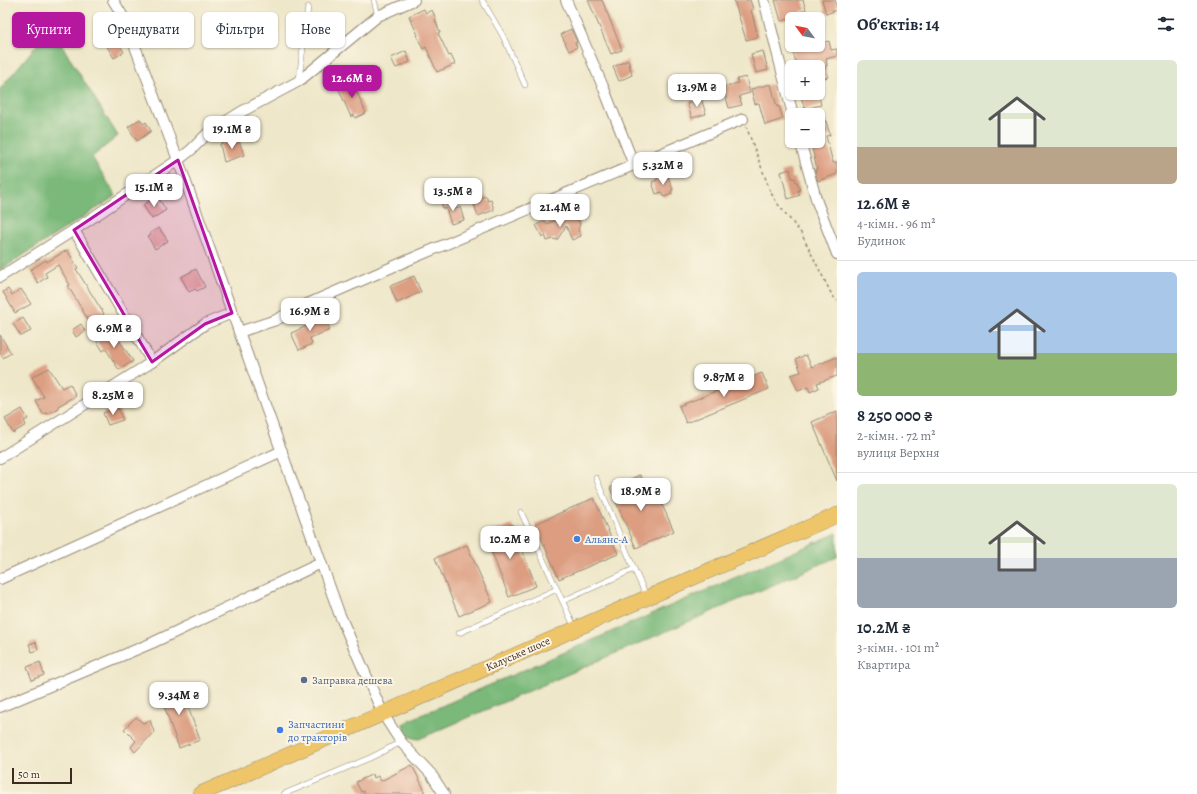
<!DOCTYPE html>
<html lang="uk">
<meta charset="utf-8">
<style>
body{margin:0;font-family:Alegreya,serif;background:#f2f2f3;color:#1f2937;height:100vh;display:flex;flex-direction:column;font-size:15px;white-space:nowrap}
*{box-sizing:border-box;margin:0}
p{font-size:13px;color:#747a83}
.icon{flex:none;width:22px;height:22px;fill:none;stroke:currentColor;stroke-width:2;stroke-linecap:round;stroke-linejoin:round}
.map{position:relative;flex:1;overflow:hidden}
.drawer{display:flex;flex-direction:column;background:#fff;width:360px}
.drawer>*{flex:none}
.banner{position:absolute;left:12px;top:12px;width:380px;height:36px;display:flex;gap:8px}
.needle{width:26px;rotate:302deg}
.fabs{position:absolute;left:785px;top:12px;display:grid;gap:8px}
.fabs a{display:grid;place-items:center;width:40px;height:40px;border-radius:6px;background:#fff;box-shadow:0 1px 3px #0004;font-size:20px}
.scale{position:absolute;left:12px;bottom:10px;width:60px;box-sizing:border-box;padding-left:4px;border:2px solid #3b2a1e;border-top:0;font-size:11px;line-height:14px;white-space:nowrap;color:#3b2a1e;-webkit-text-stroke:3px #fcf5e5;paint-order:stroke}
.price{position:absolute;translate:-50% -34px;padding:0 9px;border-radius:8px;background:#fff;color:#222;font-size:13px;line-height:26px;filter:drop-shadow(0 1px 2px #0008)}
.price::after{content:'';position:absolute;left:50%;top:24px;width:12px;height:9px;margin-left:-6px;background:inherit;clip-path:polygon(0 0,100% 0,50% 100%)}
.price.current{background:#b5179e;color:#fff}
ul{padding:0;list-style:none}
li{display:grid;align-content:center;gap:8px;height:212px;padding:0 20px}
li+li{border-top:1px solid #e0e1e3}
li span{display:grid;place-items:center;height:124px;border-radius:6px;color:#555}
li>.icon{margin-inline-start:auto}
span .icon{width:72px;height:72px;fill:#fffc;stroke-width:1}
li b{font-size:17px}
h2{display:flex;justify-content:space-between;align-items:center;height:48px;padding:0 20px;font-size:17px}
.chip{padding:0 14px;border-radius:6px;background:#fff;box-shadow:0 1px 3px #0004;font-size:14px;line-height:36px}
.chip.current{background:#b5179e;color:#fff}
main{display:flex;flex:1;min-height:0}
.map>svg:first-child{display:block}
</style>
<main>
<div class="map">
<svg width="837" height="794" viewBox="0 0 837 794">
<rect width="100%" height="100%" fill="#fcf5e5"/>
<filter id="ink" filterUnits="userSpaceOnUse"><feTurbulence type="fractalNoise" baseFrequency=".025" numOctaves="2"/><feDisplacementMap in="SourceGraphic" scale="8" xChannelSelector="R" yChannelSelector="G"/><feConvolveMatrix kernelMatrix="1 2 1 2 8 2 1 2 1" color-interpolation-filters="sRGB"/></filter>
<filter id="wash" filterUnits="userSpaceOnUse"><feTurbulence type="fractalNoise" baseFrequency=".012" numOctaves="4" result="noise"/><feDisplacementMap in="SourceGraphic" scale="16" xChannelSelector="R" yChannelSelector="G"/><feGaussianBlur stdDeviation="0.9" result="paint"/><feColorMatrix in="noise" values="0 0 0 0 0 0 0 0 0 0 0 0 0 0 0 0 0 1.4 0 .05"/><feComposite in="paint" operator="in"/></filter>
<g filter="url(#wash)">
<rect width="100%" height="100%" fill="#eee7c9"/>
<g fill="#7ab97a" stroke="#5a724c">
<path d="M51 28 118 136 92 157 116 196 0 270V89Z"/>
<path d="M837 533V557L419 739C409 738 404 735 403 724L412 719Z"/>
</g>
<g id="blocks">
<g fill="#dc9d81">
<path d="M588 0H602L622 50 611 54Z"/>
<path d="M734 0H750L753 9 751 10 758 37 746 40Z"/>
<path d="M775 0H803L806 10 800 12 801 16 781 21Z"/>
<path d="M822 0H835L837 10 826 14Z"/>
<path d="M424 9 426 13 432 10 436 19 435 20 440 32 438 33 449 56 451 55 455 64 437 72 426 47 423 49 417 36 418 35 409 16Z"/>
<path d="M571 29 577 42 575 43 577 47 569 51 561 34Z"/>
<path d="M113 34 124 52 114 58 103 40Z"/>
<path d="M829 41 831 50 837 49V56L826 59 827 66H825L828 77 818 80V67H797L791 45H822L821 43Z"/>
<path d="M406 51 410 62 396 68 391 58Z"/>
<path d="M763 51 768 70 756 73 751 54Z"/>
<path d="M628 60 632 75 619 81 613 67Z"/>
<path d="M746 77 750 93 739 96 742 105 729 108 723 87 738 83 737 79Z"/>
<path d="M347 81H352L366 113 355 118 354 115 351 117 337 85Z"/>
<path d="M771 84 777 107 779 106 783 119 765 125 759 103 755 104 751 89Z"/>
<path d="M803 93H818L821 105 805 109 801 97 804 96Z"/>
<path d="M701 98 706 114 692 118 687 103Z"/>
<path d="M140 119 143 124 146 122 151 131 137 141 128 127Z"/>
<path d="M826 121 830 135 826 136 833 163 837 162V174L818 181 815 170 817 169 812 148 818 146V123Z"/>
<path d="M238 138 244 155 224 162 220 144Z"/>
<path d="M790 169 792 178H795L796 182H797L800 190H798L800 195 788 199 781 172Z"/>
<path d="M667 174 673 190 671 191 672 194 664 197 662 192 656 194 652 182 657 180V178Z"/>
<path d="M157 196 166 210 152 219 143 205Z"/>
<path d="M486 196 488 201 491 200 494 210 478 216 473 201Z"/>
<path d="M581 197 587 210 580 213 574 200Z"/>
<path d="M450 198 453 210 460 207 464 220 451 224 446 208 443 209 441 201Z"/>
<path d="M575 212 580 224 578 230 581 236 572 240 566 226 557 240 553 239 547 241 545 235 542 237 536 225 545 221 546 224 554 221Z"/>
<path d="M159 228 168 241 155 249 148 237 151 235 150 233Z"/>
<path d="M67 250 78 268 76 269 104 314 95 322 94 320 90 323 68 286 70 285 58 265 45 273 47 277 38 283 30 270 46 260 47 262Z"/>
<path d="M196 269 205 287 197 291 195 289 189 292 181 277Z"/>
<path d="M414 276 421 292 397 303 390 286Z"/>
<path d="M8 289 12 295 21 289 31 304 15 313 3 292Z"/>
<path d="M324 315 330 330 310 338 312 344 299 350 291 333 309 325 307 322Z"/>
<path d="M23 318 31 331 21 336 13 324Z"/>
<path d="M81 324 85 331 76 337 72 330Z"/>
<path d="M111 328 133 361 119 370 106 349 103 351 95 338Z"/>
<path d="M0 335 11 353 3 358 0 353Z"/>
<path d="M806 355 812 367 837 357V376L817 383 819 388 810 392 808 387 798 391 791 375 801 372 796 359Z"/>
<path d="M49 368 62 388 70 384 76 396 58 406V408L47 414 46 413 43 414 36 401 44 397 32 377Z"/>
<path d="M762 373 769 389 686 423 679 406Z"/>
<path d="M118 408 123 420 108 425 103 413Z"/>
<path d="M22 409 28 419 24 421 26 425 13 433 5 419Z"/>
<path d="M837 411V481L812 422Z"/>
<path d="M640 475 651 501 659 498 674 531 636 548 610 488Z"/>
<path d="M594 498 618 554 559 579 535 524Z"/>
<path d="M512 524 536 586 509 597 485 535Z"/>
<path d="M467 545 492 602 459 616 435 558Z"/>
<path d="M36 642 38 650 32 652 29 644Z"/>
<path d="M40 662 44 675 32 680 27 667Z"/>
<path d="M180 685 200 740 179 748 159 692Z"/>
<path d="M136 717 143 723 150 720 154 732 135 752 131 747 136 741 124 729Z"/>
<path d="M412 765 425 791 420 794H364L363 791 361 792 356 782 373 774 374 778 378 776 381 781Z"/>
</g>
</g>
</g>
<g filter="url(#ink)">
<use href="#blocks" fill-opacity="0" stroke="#948874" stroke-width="1"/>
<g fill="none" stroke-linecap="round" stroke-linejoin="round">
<g stroke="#948874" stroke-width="6">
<g id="service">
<path d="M374 0 378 16"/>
<path d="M482 0 503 36 525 85"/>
<path d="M299 80 308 7"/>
<path d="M521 512 575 628"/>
<path d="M634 569 646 595"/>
<path d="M563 601 634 569 596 478"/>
<path d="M459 633 557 589"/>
<path d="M284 794 372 757 401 742"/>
</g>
</g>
<g stroke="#948874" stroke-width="12">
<g id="minor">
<path d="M113 0 125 20 178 160 339 613 383 714 401 742 431 774 444 794"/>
<path d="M566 0 604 89 634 165"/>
<path d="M764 0 793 115"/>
<path d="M800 141 817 202 837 254"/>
<path d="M74 230 152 362"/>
<path d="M0 277 74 230 178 160 191 150 209 132 241 112 299 81 378 16 414 0"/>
<path d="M239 332 276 320 298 308 413 258 743 119"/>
<path d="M0 458 152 362 205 324 232 313"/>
<path d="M0 579 282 451"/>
<path d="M0 707 152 643 321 563"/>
</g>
</g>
<g stroke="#948874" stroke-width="16">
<path id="primary" d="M200 794 575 629 837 515"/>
</g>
<path stroke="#948874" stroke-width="1.5" stroke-dasharray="3 3" stroke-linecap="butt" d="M746 126 771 193 777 203 801 233 832 295 837 301"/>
<use href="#service" stroke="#fff" stroke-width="5"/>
<use href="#minor" stroke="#fff" stroke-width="10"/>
<use href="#primary" stroke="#eec569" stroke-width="15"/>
</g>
</g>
<path fill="#b5179e" fill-opacity="0.2" stroke="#b5179e" stroke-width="3" stroke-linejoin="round" d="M178 160 232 313 205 324 152 362 74 230Z"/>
<g fill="#3f7fe0" stroke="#fcf5e5" stroke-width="1.5">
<circle cx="577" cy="539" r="4"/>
<circle cx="280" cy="730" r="4"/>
</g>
<circle fill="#5c6f8a" stroke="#fcf5e5" stroke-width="1.5" cx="304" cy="680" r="4"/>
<g text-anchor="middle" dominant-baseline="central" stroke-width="4" stroke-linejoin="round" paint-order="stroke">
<g font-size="11" fill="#366cbe" stroke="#fcf5e5" text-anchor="start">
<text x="585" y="539">Альянс-А</text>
<text x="288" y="724">Запчастини<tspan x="288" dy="13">до тракторів</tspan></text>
</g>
<g font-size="11" fill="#3b2a1e" stroke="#fcf5e5">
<text transform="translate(518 654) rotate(-24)">Калуське шосе</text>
</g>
<g font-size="11" fill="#4e5e75" stroke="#fcf5e5" text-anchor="start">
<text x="312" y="680">Заправка дешева</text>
</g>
</g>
</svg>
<div class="fabs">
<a><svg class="needle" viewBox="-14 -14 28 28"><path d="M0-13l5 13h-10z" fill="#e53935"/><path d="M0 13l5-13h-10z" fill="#747a83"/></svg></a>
<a>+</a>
<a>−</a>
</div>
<div class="scale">50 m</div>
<b class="price current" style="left:352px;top:99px">12.6M ₴</b>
<b class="price" style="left:697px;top:108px">13.9M ₴</b>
<b class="price" style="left:232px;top:150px">19.1M ₴</b>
<b class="price" style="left:663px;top:186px">5.32M ₴</b>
<b class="price" style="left:154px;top:208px">15.1M ₴</b>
<b class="price" style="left:453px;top:212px">13.5M ₴</b>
<b class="price" style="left:560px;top:228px">21.4M ₴</b>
<b class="price" style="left:310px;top:332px">16.9M ₴</b>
<b class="price" style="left:114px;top:349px">6.9M ₴</b>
<b class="price" style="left:724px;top:398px">9.87M ₴</b>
<b class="price" style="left:113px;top:416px">8.25M ₴</b>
<b class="price" style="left:641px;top:512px">18.9M ₴</b>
<b class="price" style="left:510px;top:560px">10.2M ₴</b>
<b class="price" style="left:179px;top:716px">9.34M ₴</b>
<div class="banner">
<a class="chip current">Купити</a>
<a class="chip">Орендувати</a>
<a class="chip">Фільтри</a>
<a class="chip">Нове</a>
</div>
</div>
<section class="drawer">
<h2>Об’єктів: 14<svg class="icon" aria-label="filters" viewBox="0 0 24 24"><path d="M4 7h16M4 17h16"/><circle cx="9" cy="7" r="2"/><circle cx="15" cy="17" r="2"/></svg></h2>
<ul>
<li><span style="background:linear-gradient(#dfe7d0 70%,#b9a48a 0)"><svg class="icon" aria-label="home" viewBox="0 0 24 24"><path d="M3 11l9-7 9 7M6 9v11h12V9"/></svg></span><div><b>12.6M ₴</b><p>4-кімн. · 96 m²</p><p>Будинок</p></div></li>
<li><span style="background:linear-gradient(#a9c7e8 65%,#8fb573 0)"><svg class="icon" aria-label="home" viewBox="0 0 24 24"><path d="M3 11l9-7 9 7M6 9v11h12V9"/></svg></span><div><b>8 250 000 ₴</b><p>2-кімн. · 72 m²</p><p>вулиця Верхня</p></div></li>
<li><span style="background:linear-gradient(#dfe7d0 60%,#9aa5b1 0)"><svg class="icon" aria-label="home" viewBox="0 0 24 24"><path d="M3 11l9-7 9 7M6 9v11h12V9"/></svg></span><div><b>10.2M ₴</b><p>3-кімн. · 101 m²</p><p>Квартира</p></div></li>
</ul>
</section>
</main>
